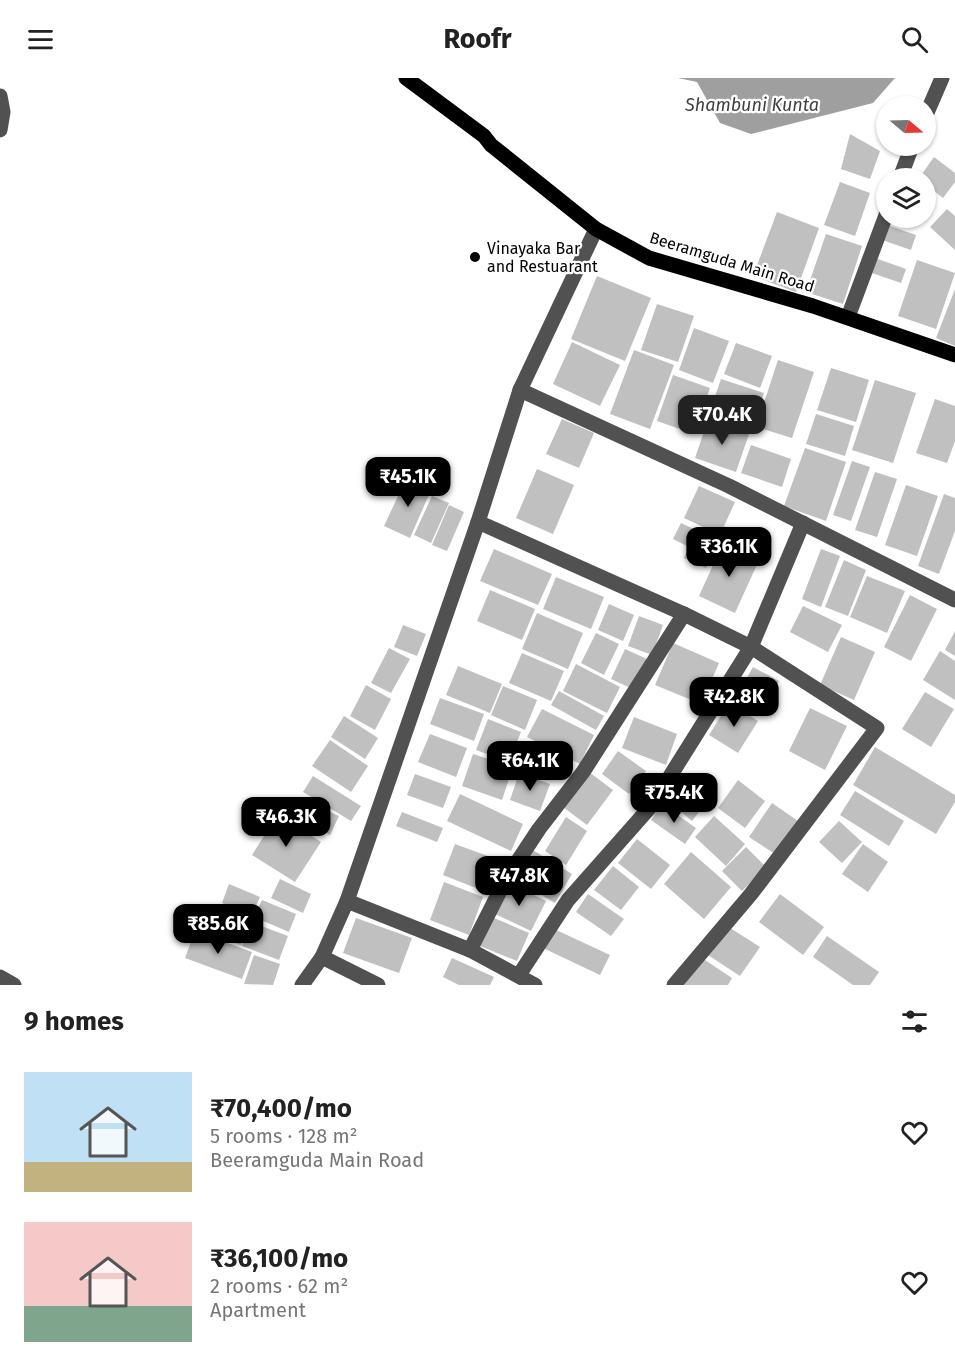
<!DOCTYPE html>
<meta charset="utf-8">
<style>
body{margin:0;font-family:"Fira Sans",sans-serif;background:#f2f2f2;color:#222;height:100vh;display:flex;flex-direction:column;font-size:22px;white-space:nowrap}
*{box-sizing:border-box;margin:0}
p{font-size:20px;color:#767676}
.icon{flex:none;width:33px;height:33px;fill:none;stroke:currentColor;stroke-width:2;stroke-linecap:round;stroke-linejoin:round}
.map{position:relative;height:907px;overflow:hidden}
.panel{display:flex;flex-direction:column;background:#fff;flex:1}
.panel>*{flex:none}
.needle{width:39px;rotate:109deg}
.buttons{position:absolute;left:876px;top:18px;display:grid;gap:12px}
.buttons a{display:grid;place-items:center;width:60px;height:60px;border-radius:50%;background:#fff;box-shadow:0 2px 4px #0004;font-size:30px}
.price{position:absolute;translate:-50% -51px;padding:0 14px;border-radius:12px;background:#000;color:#fff;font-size:20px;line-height:39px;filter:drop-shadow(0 2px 3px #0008)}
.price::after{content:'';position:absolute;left:50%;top:36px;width:18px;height:14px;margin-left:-9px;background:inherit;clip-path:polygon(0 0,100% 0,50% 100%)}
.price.on{background:#222;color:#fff}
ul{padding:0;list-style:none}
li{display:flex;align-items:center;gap:18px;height:150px;padding:0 24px}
li span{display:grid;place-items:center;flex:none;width:168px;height:120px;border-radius:0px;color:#555}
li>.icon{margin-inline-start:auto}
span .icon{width:72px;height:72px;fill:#fffc;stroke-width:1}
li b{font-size:26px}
h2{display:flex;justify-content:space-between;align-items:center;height:72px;padding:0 24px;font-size:26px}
header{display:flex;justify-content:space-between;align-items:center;height:78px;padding:0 24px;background:#fff;font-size:27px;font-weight:700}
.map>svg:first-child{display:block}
</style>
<header><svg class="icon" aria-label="menu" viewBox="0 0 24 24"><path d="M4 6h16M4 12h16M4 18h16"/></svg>Roofr<svg class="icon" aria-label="search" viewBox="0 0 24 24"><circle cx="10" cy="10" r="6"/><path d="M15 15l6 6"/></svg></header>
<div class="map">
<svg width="955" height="907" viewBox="0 0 955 907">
<rect width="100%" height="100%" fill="#fff"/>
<path fill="#9f9f9f" d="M678 0H895L873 25 751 56 720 45 697 4Z"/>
<g fill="#c0c0c0">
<path d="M850 56 880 73 870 101 841 91Z"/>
<path d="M934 79 955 95V104L943 120 926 107V100H919Z"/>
<path d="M840 104 870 115 855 158 824 147Z"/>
<path d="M947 131 955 138V172L930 149Z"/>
<path d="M777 134 819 150 796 214 753 198Z"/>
<path d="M887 147 916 157 911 172 882 162Z"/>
<path d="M826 156 862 168 843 226 806 214Z"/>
<path d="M875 180 906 191 901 205 869 194Z"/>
<path d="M917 182 955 195 936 251 898 238Z"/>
<path d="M597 198 651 220 625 283 571 261Z"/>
<path d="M955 211V268L936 260Z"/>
<path d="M657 226 694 238 678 284 641 272Z"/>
<path d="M694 250 729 263 713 305 679 292Z"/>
<path d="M572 264 620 287 600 328 553 306Z"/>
<path d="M736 265 772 278 760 310 724 296Z"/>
<path d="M634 272 674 287 650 351 610 336Z"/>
<path d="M778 282 814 294 792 360 756 349Z"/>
<path d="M831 290 869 302 856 344 817 332Z"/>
<path d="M673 297 710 310 694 356 657 343Z"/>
<path d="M721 301 764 315 752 348 710 333Z"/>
<path d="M875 302 916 315 893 385 852 372Z"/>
<path d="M935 321 955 328V363L947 385 916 375Z"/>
<path d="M816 336 854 348 845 378 806 366Z"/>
<path d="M562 341 594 355 579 390 546 376Z"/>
<path d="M708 342 749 356 736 394 695 380Z"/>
<path d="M751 367 791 381 782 409 741 395Z"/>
<path d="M805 370 846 384 826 443 784 428Z"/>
<path d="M852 383 870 389 851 443 833 437Z"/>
<path d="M537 391 574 407 553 456 516 440Z"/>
<path d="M875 394 897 401 877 459 855 452Z"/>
<path d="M406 401 431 412 410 460 384 448Z"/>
<path d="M906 407 938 418 917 478 885 467Z"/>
<path d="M699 408 735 424 720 457 684 440Z"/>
<path d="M944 416 955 420V453L939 496 918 488Z"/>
<path d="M432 418 449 425 431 465 414 457Z"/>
<path d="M449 427 464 434 447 473 432 467Z"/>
<path d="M681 445 719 463 706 490 684 480 689 469 673 461Z"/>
<path d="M723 465 759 482 735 535 699 518Z"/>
<path d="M494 471 552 496 538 527 480 503Z"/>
<path d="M821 471 840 478 821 529 802 521Z"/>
<path d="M844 482 866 492 848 538 825 529Z"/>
<path d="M867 498 905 513 887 555 850 539Z"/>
<path d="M556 499 604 519 591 551 543 531Z"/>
<path d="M490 512 535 531 522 562 477 543Z"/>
<path d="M910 517 937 531 911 583 884 569Z"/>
<path d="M609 526 634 537 623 563 598 552Z"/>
<path d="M803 528 842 547 828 574 790 554Z"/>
<path d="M537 535 583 555 568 591 522 571Z"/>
<path d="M639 538 663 547 652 577 628 568Z"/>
<path d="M403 547 426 556 417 578 394 569Z"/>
<path d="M955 553V578L945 572Z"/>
<path d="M596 555 619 566 604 597 581 585Z"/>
<path d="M841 559 875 574 854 622 820 607Z"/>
<path d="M673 565 719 585 701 626 655 607Z"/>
<path d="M389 570 410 581 391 615 371 605Z"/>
<path d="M625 571 647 581 633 611 611 601Z"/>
<path d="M940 573 955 583V622L923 602Z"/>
<path d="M522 575 564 593 551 623 509 605Z"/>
<path d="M576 586 620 609 607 635 563 613Z"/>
<path d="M458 588 502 606 490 635 446 617Z"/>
<path d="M753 589 779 603 761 636 735 621Z"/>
<path d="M366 607 391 621 375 652 350 638Z"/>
<path d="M503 608 537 622 525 652 491 637Z"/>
<path d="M559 613 604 638 596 652 551 627Z"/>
<path d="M925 614 954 631 931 669 902 651Z"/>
<path d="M440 620 484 636 474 663 430 646Z"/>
<path d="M729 625 758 643 738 675 709 657Z"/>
<path d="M810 630 847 648 825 692 789 673Z"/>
<path d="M542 631 594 657 580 686 527 659Z"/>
<path d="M344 638 378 660 365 681 331 659Z"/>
<path d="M634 639 677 656 666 687 622 670Z"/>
<path d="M488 641 521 654 509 684 476 672Z"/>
<path d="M430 656 467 670 456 699 418 684Z"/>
<path d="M330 662 368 688 351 714 312 688Z"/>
<path d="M875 669 955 717V724L936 756 853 707Z"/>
<path d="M618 673 646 693 629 716 602 696Z"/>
<path d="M473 676 513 689 502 722 462 708Z"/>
<path d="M589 694 613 712 587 747 563 729Z"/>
<path d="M519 695 550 706 540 733 510 722Z"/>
<path d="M687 695 713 716 692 743 666 721Z"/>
<path d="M415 696 451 709 443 730 407 717Z"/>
<path d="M313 698 361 728 351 743 303 714Z"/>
<path d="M738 702 765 723 745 750 718 730Z"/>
<path d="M855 713 904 743 889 768 840 737Z"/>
<path d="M460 716 523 746 511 773 447 743Z"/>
<path d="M302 721 339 738 330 757 293 739Z"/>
<path d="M772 725 798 743 775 776 749 759Z"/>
<path d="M662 726 696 750 685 766 651 742Z"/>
<path d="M402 734 443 750 437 764 396 748Z"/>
<path d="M278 736 321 764 295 804 252 777Z"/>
<path d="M714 738 745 766 726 788 695 759Z"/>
<path d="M566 739 587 753 566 787 545 773Z"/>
<path d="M839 743 862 764 842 785 819 764Z"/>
<path d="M637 761 670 787 651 811 618 785Z"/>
<path d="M455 766 504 784 491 816 443 797Z"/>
<path d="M863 766 888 784 868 814 842 796Z"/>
<path d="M746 769 766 789 742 813 722 793Z"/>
<path d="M531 771 572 796 555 825 513 800Z"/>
<path d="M691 774 731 809 704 841 664 806Z"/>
<path d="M613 788 639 809 621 832 594 812Z"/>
<path d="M280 801 311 816 303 835 271 820Z"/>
<path d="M444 804 483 819 469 857 430 842Z"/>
<path d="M508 804 546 823 531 853 493 835Z"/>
<path d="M229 806 260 819 252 837 222 825Z"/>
<path d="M588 816 624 841 611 858 576 834Z"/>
<path d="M780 816 824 849 803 877 759 844Z"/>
<path d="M262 822 296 836 289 854 254 839Z"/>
<path d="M216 829 250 841 241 867 207 855Z"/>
<path d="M492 839 529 855 517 883 480 868Z"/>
<path d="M356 840 412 860 399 895 343 875Z"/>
<path d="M251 844 288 858 279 882 242 868Z"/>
<path d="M727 848 760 869 740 898 708 877Z"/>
<path d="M552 850 610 877 600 897 543 870Z"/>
<path d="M195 853 252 874 242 901 185 880Z"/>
<path d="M827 858 879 894 870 907H853L813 879Z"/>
<path d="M254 877 280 886 273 907 244 906Z"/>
<path d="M452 880 494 899 490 907H459L443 899Z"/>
<path d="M702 880 732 900 728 907H684Z"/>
</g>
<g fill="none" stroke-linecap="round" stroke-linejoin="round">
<g stroke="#515151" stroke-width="15">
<path d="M0 18 3 34 0 52"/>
<path d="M926 37 942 0"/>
<path d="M900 100 912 68"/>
<path d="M848 239 886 137"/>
<path d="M520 312 729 408 955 522"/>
<path d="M478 444 684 536 751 569 877 650 751 816 674 907"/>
<path d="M347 823 470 872 535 907"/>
<path d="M470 872 506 801 539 751 583 694 684 536"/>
<path d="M322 879 378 907"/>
<path d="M519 897 568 822 652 727 751 569 803 445"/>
<path d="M0 899 14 907"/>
<path d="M302 907 322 879 347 823 478 444 520 312 596 151"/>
</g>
<path stroke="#000" stroke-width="15" d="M406 0 484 58 491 67 596 151 649 180 813 228 955 277"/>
</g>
<circle fill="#000" stroke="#fff" stroke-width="2" cx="475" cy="179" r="6"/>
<g text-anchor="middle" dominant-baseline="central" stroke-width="4.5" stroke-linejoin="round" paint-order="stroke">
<g font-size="16" fill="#000" stroke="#fff" text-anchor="start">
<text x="487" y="170">Vinayaka Bar<tspan x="487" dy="18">and Restuarant</tspan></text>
</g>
<g font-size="16" fill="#000" stroke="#fff">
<text transform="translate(732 184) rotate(17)">Beeramguda Main Road</text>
</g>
<g font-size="18" font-style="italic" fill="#404040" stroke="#fff">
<text x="752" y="27">Shambuni Kunta</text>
</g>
</g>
</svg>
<div class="buttons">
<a><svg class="needle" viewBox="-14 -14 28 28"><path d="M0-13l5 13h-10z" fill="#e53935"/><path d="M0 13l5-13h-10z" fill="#767676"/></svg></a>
<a><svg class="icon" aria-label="layers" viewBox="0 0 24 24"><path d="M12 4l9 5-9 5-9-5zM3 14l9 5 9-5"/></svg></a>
</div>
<b class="price on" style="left:722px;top:368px">₹70.4K</b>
<b class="price" style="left:408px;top:430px">₹45.1K</b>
<b class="price" style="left:729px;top:500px">₹36.1K</b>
<b class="price" style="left:734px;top:650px">₹42.8K</b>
<b class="price" style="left:530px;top:714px">₹64.1K</b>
<b class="price" style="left:674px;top:746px">₹75.4K</b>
<b class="price" style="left:286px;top:770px">₹46.3K</b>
<b class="price" style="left:519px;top:829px">₹47.8K</b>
<b class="price" style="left:218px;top:877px">₹85.6K</b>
</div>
<section class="panel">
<h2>9 homes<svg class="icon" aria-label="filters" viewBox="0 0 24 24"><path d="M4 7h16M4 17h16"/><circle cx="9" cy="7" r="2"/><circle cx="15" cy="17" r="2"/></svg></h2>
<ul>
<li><span style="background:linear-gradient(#bfe0f5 75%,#c2b280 0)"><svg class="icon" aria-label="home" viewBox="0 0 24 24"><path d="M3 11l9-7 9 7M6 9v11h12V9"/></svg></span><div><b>₹70,400/mo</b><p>5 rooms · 128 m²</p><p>Beeramguda Main Road</p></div><svg class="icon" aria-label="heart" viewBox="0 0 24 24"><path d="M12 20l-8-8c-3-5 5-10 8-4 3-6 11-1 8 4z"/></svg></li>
<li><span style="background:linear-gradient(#f6c9c9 70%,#7fa58c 0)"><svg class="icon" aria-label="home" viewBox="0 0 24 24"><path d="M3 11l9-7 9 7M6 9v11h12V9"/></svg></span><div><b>₹36,100/mo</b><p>2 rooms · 62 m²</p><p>Apartment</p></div><svg class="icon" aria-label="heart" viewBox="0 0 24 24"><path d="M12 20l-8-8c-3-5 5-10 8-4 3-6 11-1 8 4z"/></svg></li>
</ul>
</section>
